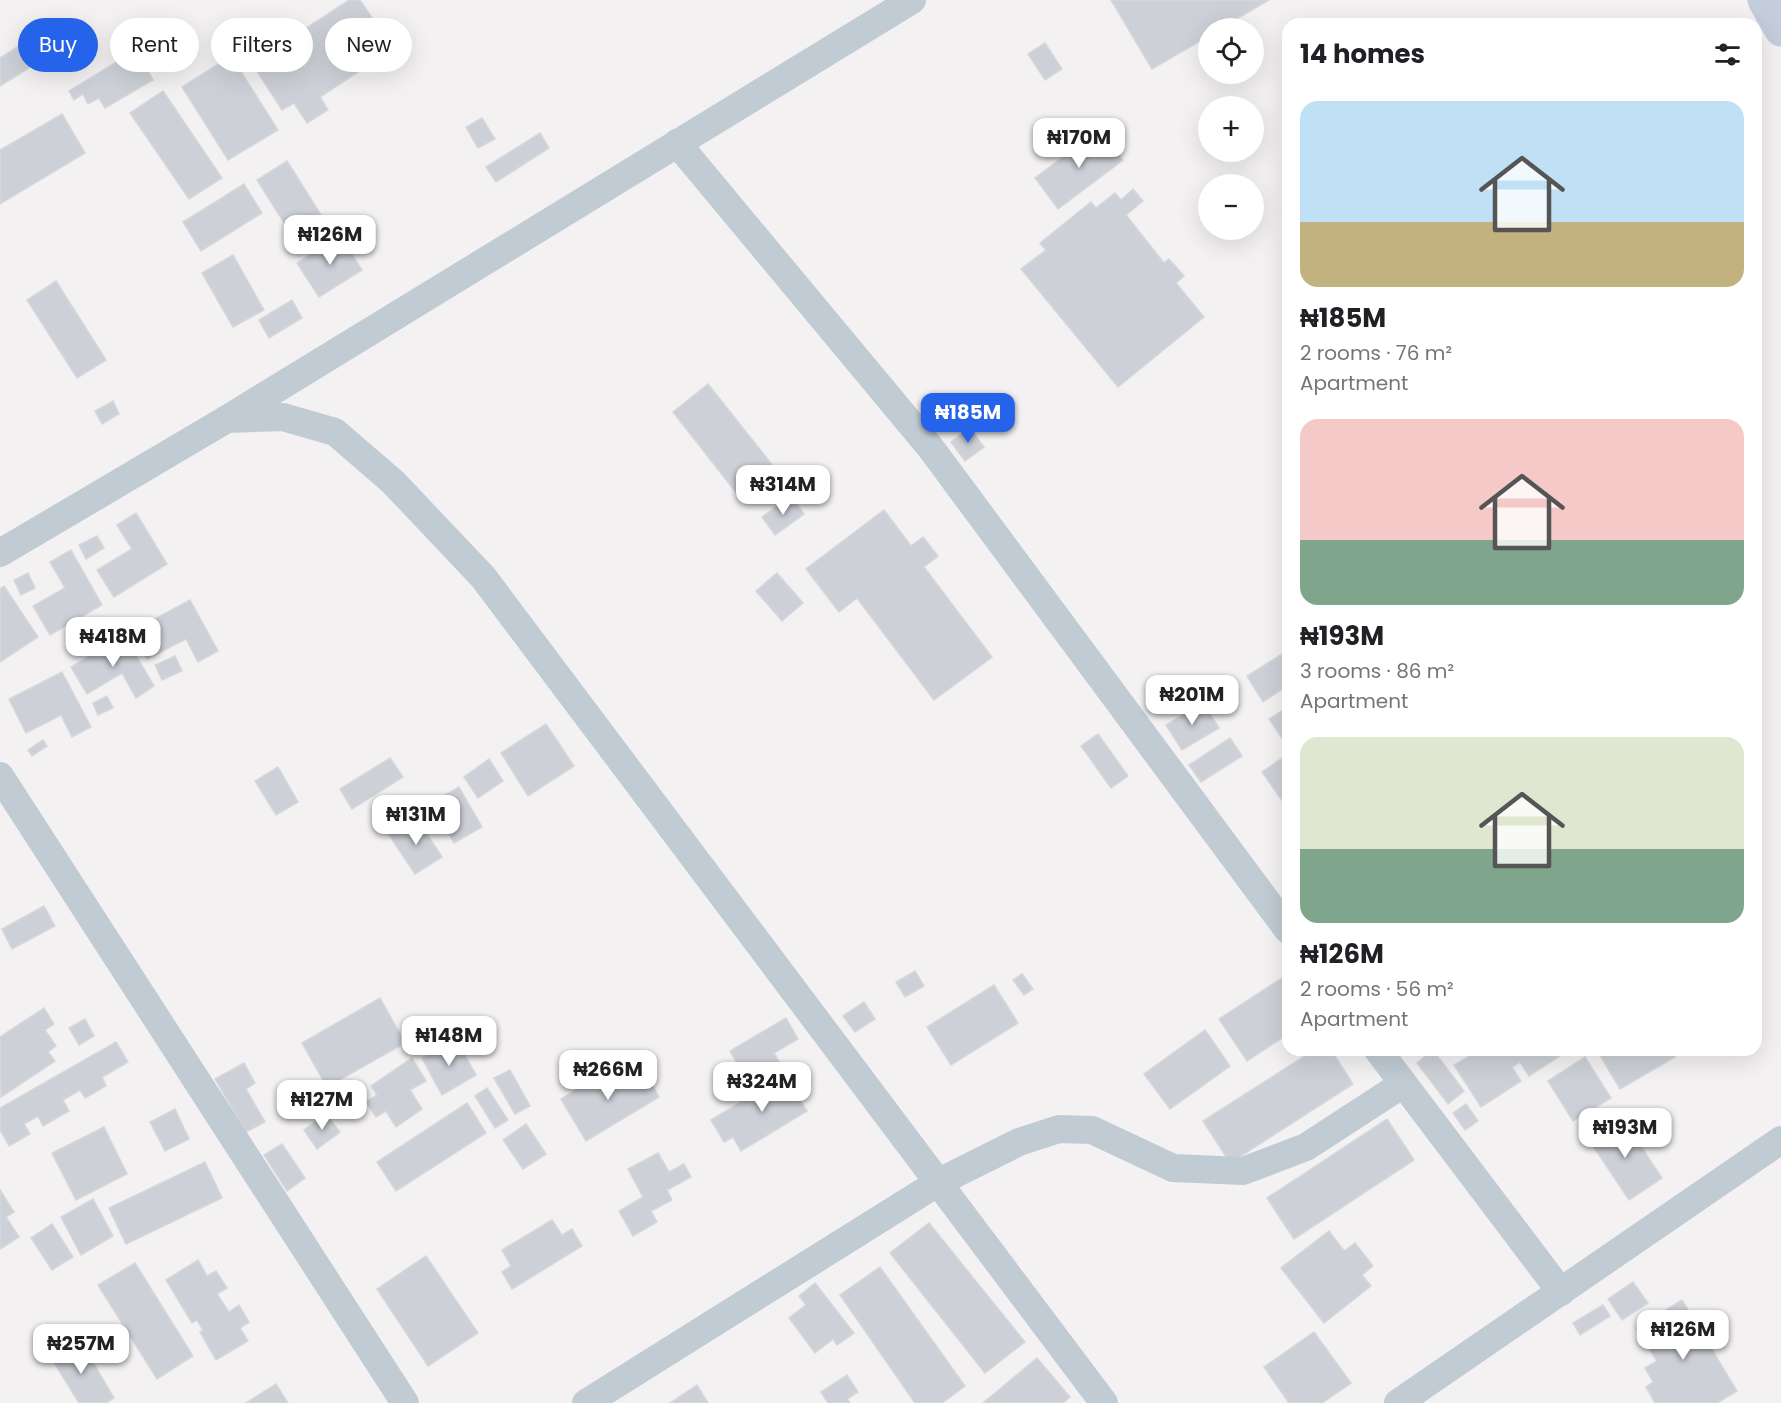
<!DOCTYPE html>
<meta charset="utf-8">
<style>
body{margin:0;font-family:Poppins,sans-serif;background:#f2f2f2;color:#202124;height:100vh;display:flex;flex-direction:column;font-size:22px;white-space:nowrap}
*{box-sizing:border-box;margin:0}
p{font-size:20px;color:#757577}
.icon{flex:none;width:33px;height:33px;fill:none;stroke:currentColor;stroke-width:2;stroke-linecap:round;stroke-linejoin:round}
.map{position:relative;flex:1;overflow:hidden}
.details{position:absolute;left:1282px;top:18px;width:480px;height:1038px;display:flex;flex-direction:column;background:#fff;border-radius:18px;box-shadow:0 6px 24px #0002}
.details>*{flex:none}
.hud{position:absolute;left:18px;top:18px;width:570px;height:54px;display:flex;gap:12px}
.buttons{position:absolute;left:1198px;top:18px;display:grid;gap:12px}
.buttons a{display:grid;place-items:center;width:66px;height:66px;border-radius:50%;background:#fff;box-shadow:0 6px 24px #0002;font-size:30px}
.price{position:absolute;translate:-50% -51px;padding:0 14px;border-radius:12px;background:#fff;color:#222;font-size:20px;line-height:39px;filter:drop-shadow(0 2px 3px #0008)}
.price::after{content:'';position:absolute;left:50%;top:36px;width:18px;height:14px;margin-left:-9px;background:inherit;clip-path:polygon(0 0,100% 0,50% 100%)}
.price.selected{background:#2563eb;color:#fff}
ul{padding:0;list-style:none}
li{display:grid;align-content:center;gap:12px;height:318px;padding:0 18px}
li span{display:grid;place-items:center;height:186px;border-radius:18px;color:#555}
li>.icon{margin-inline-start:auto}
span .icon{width:108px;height:108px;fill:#fffc;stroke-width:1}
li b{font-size:26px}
h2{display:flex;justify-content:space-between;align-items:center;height:72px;padding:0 18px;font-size:26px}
.pill{padding:0 21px;border-radius:27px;background:#fff;box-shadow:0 6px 24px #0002;font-size:21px;line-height:54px}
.pill.selected{background:#2563eb;color:#fff}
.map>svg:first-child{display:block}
</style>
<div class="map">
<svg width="1781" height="1403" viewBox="0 0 1781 1403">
<rect width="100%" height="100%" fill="#f3f1f1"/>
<g fill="#cdd0d6" stroke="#d5d7dd" stroke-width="1.5">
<path d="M349 0H360L393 49 320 97 328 110 307 123 294 103 282 110 253 65 263 59 250 39 279 21 290 39Z"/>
<path d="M1111 0H1269L1221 28H1209V36L1152 69Z"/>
<path d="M1045 43 1062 69 1045 80 1028 54Z"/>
<path d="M22 44 35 64 0 86V58Z"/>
<path d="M136 50 153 80 105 108 99 98 88 104 83 94 74 100 69 91Z"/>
<path d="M231 56 278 130 228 160 182 87Z"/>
<path d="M163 91 222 178 189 199 130 113Z"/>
<path d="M62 114 85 153 0 204V150Z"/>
<path d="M482 118 495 139 478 148 466 127Z"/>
<path d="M1099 130 1123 160 1058 209 1035 178Z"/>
<path d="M540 133 549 148 496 182 486 167Z"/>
<path d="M287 161 323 218 293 237 257 180Z"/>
<path d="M244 184 262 213 201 251 183 222Z"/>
<path d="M1133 189 1143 201 1126 215 1164 263 1169 259 1184 276 1176 283 1204 317 1118 387 1021 269 1046 250 1040 243 1091 202 1096 208 1115 193 1121 200Z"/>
<path d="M340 236 362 270 319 297 297 263Z"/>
<path d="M233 255 264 310 233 327 202 273Z"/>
<path d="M56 281 106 360 77 378 27 300Z"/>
<path d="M292 300 302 318 269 338 259 320Z"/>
<path d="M708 384 781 476 745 504 673 412Z"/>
<path d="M113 401 119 414 102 424 95 411Z"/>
<path d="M970 428 984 447 965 461 951 442Z"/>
<path d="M791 496 804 514 775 535 762 517Z"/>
<path d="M884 510 911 546 923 537 938 556 924 567 992 657 934 700 857 598 839 612 806 569Z"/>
<path d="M136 513 167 564 114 597 97 570 132 549 117 525Z"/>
<path d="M97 536 104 548 86 559 79 545Z"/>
<path d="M71 550 102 605 50 635 33 606 65 588 50 562Z"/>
<path d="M28 573 35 588 21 595 14 580Z"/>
<path d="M777 573 803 603 782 621 756 591Z"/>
<path d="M4 586 38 637 0 662V589Z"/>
<path d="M190 600 218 651 198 662 186 639 147 659 132 631Z"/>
<path d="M124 635 154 686 136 698 122 673 87 694 71 667Z"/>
<path d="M1287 651 1288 653V685L1263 702 1247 676Z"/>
<path d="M175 656 182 671 162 680 155 665Z"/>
<path d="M62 672 91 727 72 737 61 715 26 733 9 699Z"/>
<path d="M107 696 113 708 98 715 93 703Z"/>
<path d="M1203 703 1219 728 1182 750 1166 725Z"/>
<path d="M1288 707V741L1285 743 1269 719Z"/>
<path d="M546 724 574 766 528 796 501 753Z"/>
<path d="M1098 734 1128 776 1111 788 1081 746Z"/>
<path d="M1230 738 1242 756 1201 782 1189 765Z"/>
<path d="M43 740 47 746 32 756 28 750Z"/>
<path d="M1288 754V809L1262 772Z"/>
<path d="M390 758 403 777 352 809 340 789Z"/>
<path d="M489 759 503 781 478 798 464 777Z"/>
<path d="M278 767 298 802 276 815 255 781Z"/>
<path d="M459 787 482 827 454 843 431 803Z"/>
<path d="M416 817 442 857 415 874 389 835Z"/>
<path d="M44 906 55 926 12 949 2 929Z"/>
<path d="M915 971 924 986 905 997 896 982Z"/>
<path d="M1022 974 1033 989 1024 995 1013 980Z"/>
<path d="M1282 978 1288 988V1034L1247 1061 1219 1019Z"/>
<path d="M994 985 1018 1023 951 1065 927 1027Z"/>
<path d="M380 998 405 1043 327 1087 302 1043Z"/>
<path d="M864 1002 875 1019 855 1032 843 1016Z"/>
<path d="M44 1008 54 1024 45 1030 56 1046 48 1052 55 1061 1 1097 0 1037Z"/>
<path d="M786 1018 798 1039 774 1053 780 1063 761 1075 755 1065 742 1072 730 1051Z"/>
<path d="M85 1019 94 1036 79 1045 69 1028Z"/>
<path d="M1205 1030 1230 1066 1170 1109 1144 1074Z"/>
<path d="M456 1039 476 1075 442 1095 422 1058Z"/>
<path d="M116 1042 128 1062 102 1077 106 1086 85 1098 80 1090 63 1100 69 1111 43 1126 38 1116 24 1124 30 1134 9 1146 0 1130V1108Z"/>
<path d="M1314 1050H1331L1353 1084 1230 1163 1203 1121Z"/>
<path d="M1433 1050 1464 1091 1448 1104 1417 1063Z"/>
<path d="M1463 1050H1565L1566 1052 1529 1076 1520 1062 1512 1067 1521 1081 1481 1107 1454 1065 1468 1057Z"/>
<path d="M1601 1050H1671L1675 1057 1620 1089 1598 1052Z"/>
<path d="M1585 1057 1611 1098 1573 1121 1548 1081Z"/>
<path d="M412 1058 426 1081 410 1090 422 1109 396 1127 386 1111 376 1117 366 1102 377 1095 371 1086Z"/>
<path d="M244 1063 255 1083 246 1089 265 1122 246 1132 215 1079Z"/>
<path d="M615 1066 621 1075 632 1068 639 1079 646 1074 659 1097 586 1141 561 1099Z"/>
<path d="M510 1070 530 1106 515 1114 494 1078Z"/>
<path d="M792 1071 805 1093 798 1097 807 1111 741 1151 733 1137 724 1142 711 1120Z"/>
<path d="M487 1088 508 1120 495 1128 475 1096Z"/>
<path d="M467 1103 486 1133 396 1191 377 1162Z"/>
<path d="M1466 1104 1478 1121 1465 1130 1453 1113Z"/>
<path d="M175 1109 189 1139 165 1151 150 1122Z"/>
<path d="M326 1114 340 1132 317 1149 304 1130Z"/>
<path d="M1622 1118 1662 1178 1629 1200 1589 1140Z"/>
<path d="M1387 1119 1414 1160 1294 1239 1267 1198Z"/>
<path d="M526 1124 546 1154 523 1169 503 1140Z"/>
<path d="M104 1127 127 1174 76 1200 52 1153Z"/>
<path d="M282 1144 305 1178 287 1191 264 1155Z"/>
<path d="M658 1153 669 1172 684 1164 691 1177 667 1190 672 1200 651 1211 657 1222 633 1236 619 1211 643 1197 628 1169Z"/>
<path d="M205 1162 222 1198 126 1244 109 1208Z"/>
<path d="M0 1190 14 1212 6 1217 19 1237 0 1249Z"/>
<path d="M93 1199 113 1236 81 1255 61 1217Z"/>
<path d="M552 1220 562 1235 572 1229 582 1246 512 1289 502 1272 511 1266 502 1250Z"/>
<path d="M929 1223 1025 1342 985 1373 890 1253Z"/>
<path d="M52 1224 73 1257 52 1270 31 1238Z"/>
<path d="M1329 1231 1344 1251 1355 1243 1373 1266 1362 1275 1371 1286 1324 1323 1281 1268Z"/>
<path d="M426 1256 478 1333 428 1366 377 1289Z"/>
<path d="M198 1260 207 1276 216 1271 227 1288 217 1294 229 1312 239 1305 249 1322 240 1328 248 1341 216 1360 200 1332 203 1330 197 1320 192 1323 166 1280Z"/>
<path d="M135 1263 193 1356 157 1379 98 1285Z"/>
<path d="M880 1267 965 1386 942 1403H915L840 1295Z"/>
<path d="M1633 1282 1648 1303 1622 1320 1608 1299Z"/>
<path d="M815 1283 854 1333 837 1345 833 1339 815 1353 789 1318 806 1305 799 1296Z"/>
<path d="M1682 1300 1737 1391 1717 1403H1655L1646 1387 1653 1382 1645 1368 1657 1361 1636 1328Z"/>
<path d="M1603 1305 1610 1316 1580 1335 1573 1323Z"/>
<path d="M1314 1332 1351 1383 1322 1403H1289L1264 1367Z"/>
<path d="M63 1341 71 1355 84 1347 114 1398 106 1403H79L47 1351Z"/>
<path d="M1037 1358 1070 1397 1063 1403H983Z"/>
<path d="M847 1375 858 1392 847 1399 850 1403H828L821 1392Z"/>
<path d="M276 1384 288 1403H246Z"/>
<path d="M697 1385 708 1403H670Z"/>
</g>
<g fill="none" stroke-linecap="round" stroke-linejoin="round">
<g stroke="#c1cbd3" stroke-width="28">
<path d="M677 143 930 447 1288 930"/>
<path d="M227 419 283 417 335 432 393 482 483 577 1104 1403"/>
<path d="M0 553 227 419 912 0"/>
<path d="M0 776 405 1403"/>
<path d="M1378 1050 1561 1292"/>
<path d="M586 1403 939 1182 1019 1142 1059 1129 1092 1130 1173 1168 1243 1171 1306 1147 1403 1084"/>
<path d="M1398 1403 1781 1140"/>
</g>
<path stroke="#c3cddb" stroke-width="33" d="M1764 0 1781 30"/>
</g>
</svg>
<div class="buttons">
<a><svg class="icon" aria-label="locate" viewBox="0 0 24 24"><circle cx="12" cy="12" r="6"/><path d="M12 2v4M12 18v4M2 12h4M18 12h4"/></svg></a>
<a>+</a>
<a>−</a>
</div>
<b class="price" style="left:1079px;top:169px">₦170M</b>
<b class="price" style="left:330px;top:266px">₦126M</b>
<b class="price selected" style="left:968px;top:444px">₦185M</b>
<b class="price" style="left:783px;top:516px">₦314M</b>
<b class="price" style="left:113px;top:668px">₦418M</b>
<b class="price" style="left:1192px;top:726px">₦201M</b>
<b class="price" style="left:416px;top:846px">₦131M</b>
<b class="price" style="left:449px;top:1067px">₦148M</b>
<b class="price" style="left:608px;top:1101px">₦266M</b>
<b class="price" style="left:762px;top:1113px">₦324M</b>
<b class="price" style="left:322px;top:1131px">₦127M</b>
<b class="price" style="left:1625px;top:1159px">₦193M</b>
<b class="price" style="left:1683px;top:1361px">₦126M</b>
<b class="price" style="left:81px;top:1375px">₦257M</b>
<div class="hud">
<a class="pill selected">Buy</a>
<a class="pill">Rent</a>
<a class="pill">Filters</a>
<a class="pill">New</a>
</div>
<section class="details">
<h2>14 homes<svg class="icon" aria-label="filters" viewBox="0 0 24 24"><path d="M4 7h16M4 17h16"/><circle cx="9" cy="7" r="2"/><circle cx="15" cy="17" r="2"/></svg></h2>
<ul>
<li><span style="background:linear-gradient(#bfe0f5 65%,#c2b280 0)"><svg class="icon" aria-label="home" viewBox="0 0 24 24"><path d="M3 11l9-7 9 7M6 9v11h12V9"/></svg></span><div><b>₦185M</b><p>2 rooms · 76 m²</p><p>Apartment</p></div></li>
<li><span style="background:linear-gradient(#f6c9c9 65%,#7fa58c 0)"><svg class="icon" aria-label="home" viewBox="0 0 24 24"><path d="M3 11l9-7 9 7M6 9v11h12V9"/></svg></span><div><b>₦193M</b><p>3 rooms · 86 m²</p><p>Apartment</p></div></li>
<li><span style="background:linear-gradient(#dfe7d0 60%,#7fa58c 0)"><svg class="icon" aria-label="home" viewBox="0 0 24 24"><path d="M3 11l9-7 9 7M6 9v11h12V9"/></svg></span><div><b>₦126M</b><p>2 rooms · 56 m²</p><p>Apartment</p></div></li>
</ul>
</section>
</div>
